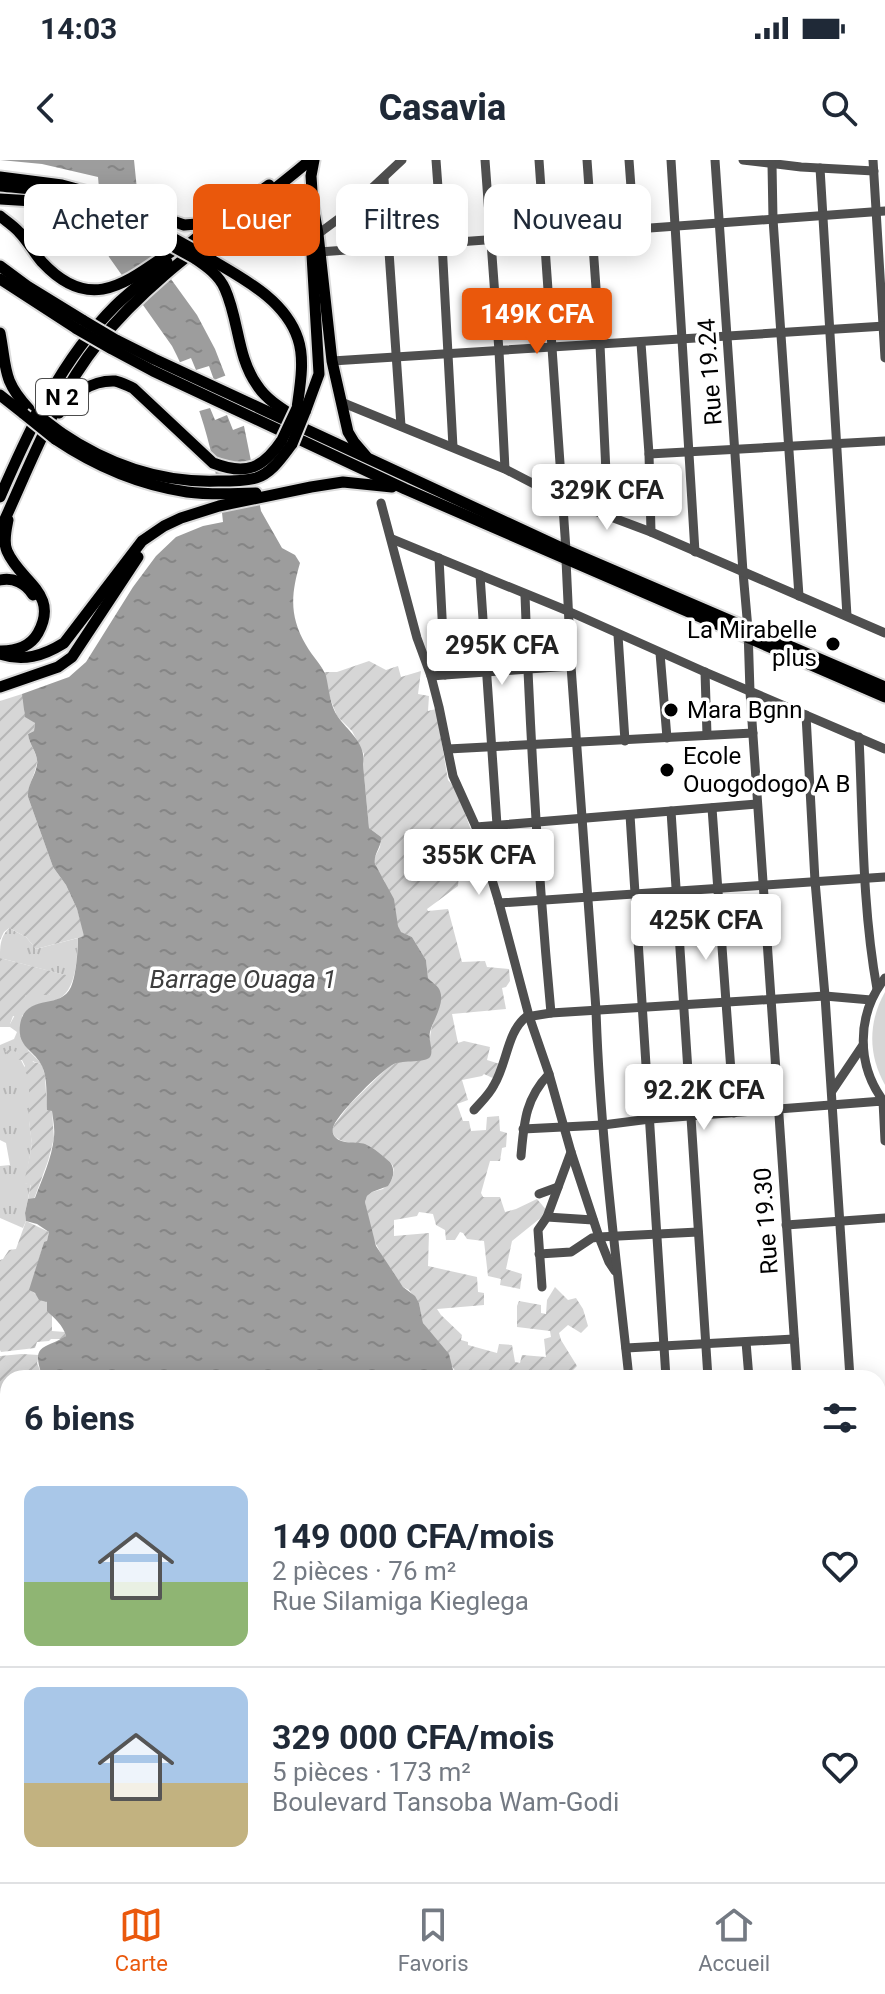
<!DOCTYPE html>
<html lang="fr">
<meta charset="utf-8">
<style>
body{margin:0;font-family:Roboto,sans-serif;background:#f2f2f3;color:#1f2937;height:100vh;display:flex;flex-direction:column;font-size:30px;white-space:nowrap}
*{box-sizing:border-box;margin:0}
p{font-size:26px;color:#747a83}
.icon{flex:none;width:44px;height:44px;fill:none;stroke:currentColor;stroke-width:2;stroke-linecap:round;stroke-linejoin:round}
.map{position:relative;flex:1;overflow:hidden}
.details{position:absolute;left:0px;top:1210px;width:886px;height:512px;display:flex;flex-direction:column;background:#fff;border-radius:24px 24px 0 0;box-shadow:0 4px 20px #0003}
.details>*{flex:none}
.banner{position:absolute;left:24px;top:24px;width:838px;height:72px;display:flex;gap:16px}
.price{position:absolute;translate:-50% -68px;padding:0 18px;border-radius:8px;background:#fff;color:#222;font-size:26px;line-height:52px;filter:drop-shadow(0 2px 4px #0008)}
.price::after{content:'';position:absolute;left:50%;top:48px;width:24px;height:18px;margin-left:-12px;background:inherit;clip-path:polygon(0 0,100% 0,50% 100%)}
.price.current{background:#ea580c;color:#fff}
ul{padding:0;list-style:none}
li{display:flex;align-items:center;gap:24px;height:200px;padding:0 24px}
li+li{border-top:2px solid #e0e1e3}
li span{display:grid;place-items:center;flex:none;width:224px;height:160px;border-radius:16px;color:#555}
li>.icon{margin-inline-start:auto}
span .icon{width:96px;height:96px;fill:#fffc;stroke-width:1}
li b{font-size:34px}
h2{display:flex;justify-content:space-between;align-items:center;height:96px;padding:0 24px;font-size:34px}
.tag{padding:0 28px;border-radius:16px;background:#fff;box-shadow:0 4px 20px #0003;font-size:28px;line-height:72px}
.tag.current{background:#ea580c;color:#fff}
.status{display:flex;justify-content:space-between;align-items:center;height:56px;padding:0 40px;background:#fff;direction:ltr}
.status svg{height:22px;fill:currentColor}
header{display:flex;justify-content:space-between;align-items:center;height:104px;padding:0 24px;background:#fff;font-size:36px;font-weight:800}
.menu{display:flex;justify-content:space-around;align-items:center;height:112px;border-top:2px solid #e0e1e3;background:#fff;font-size:22px;color:#747a83}
.menu a{display:grid;justify-items:center;gap:4px}
.menu .current{color:#ea580c}
.map>svg:first-child{display:block}
</style>
<div class="status"><b>14:03</b><svg viewBox="0 0 49 12"><path d="M0 12V9h3v3zM5 12V6h3v6zM10 12V3h3v9zM15 12V0h3v12zM26 1h20v11H26zM47 4h2v5h-2z"/></svg></div>
<header><svg class="icon" aria-label="back" viewBox="0 0 24 24"><path d="M15 5l-7 7 7 7"/></svg>Casavia<svg class="icon" aria-label="search" viewBox="0 0 24 24"><circle cx="10" cy="10" r="6"/><path d="M15 15l6 6"/></svg></header>
<div class="map">
<svg width="885" height="1722" viewBox="0 0 885 1722">
<defs>
<pattern id="grass-tufts" width="24" height="20" patternUnits="userSpaceOnUse" patternTransform="scale(2)"><rect width="24" height="20" fill="#d6d6d6"/><path d="M3 7l-1-3M5 7V3M7 7l1-3M15 17l-1-3M17 17v-4M19 17l1-3" fill="none" stroke="#b6b6b6"/></pattern>
<pattern id="garden-furrows" width="10" height="10" patternUnits="userSpaceOnUse" patternTransform="scale(2)"><rect width="10" height="10" fill="#d6d6d6"/><path d="M-1 1l2-2M0 10L10 0M9 11l2-2" fill="none" stroke="#b6b6b6"/></pattern>
<pattern id="water-ripples" width="26" height="14" patternUnits="userSpaceOnUse" patternTransform="scale(2)"><rect width="26" height="14" fill="#9d9d9d"/><path d="M2 4q2-2 4 0t4 0M15 11q2-2 4 0t4 0" fill="none" stroke="#858585"/></pattern>
</defs>
<rect width="100%" height="100%" fill="#fff"/>
<path fill="url(#grass-tufts)" d="M9 768 26 777 36 789 78 778C77 797 77 833 56 840 40 846 34 841 22 856L28 890 42 904C30 902 21 894 10 890L21 900 29 916V960L32 984 25 1023 31 1024 25 1053 26 1061 23 1068 0 1058V1006L10 1005 6 983 0 980V885L14 879 17 872 10 867H0V864H10L26 835H49L65 815 0 798C0 786 0 777 9 768Z"/>
<path fill="#d6d6d6" d="M885 832V925C868 895 868 862 885 832Z"/>
<g fill="url(#garden-furrows)">
<path d="M369 501 386 510 398 506 401 517 421 511 418 534 429 536 428 551 436 549 448 620 457 630 473 676 444 699 450 707 452 714 459 715 458 726 427 749 428 751 448 749 462 802 485 801 487 807 509 809 510 821 506 827 502 828 506 849 452 854 458 883 464 881 490 887 487 900 503 905 497 920 484 914 482 916 462 920 468 940 457 944 463 961H469L471 971 486 970 487 957 499 956 500 971 507 973 506 987 502 988 500 1001H490L481 1033 483 1037H500L505 1052 516 1049 537 1039 548 1052 512 1081 506 1109 522 1114 520 1129 500 1125 501 1119 488 1116 484 1081 467 1079 463 1073 460 1072 455 1080H446L445 1070 436 1065 433 1054 419 1052 417 1056 394 1060V1076L429 1073 428 1106 477 1117 478 1132 484 1133V1145L437 1149 441 1155 462 1175 461 1180 468 1182V1185L497 1193 499 1184 512 1185 515 1202 520 1203 522 1195 546 1197 544 1179 551 1177 550 1171 517 1167V1146L519 1141 541 1145V1153L546 1154 547 1140 555 1127 568 1140 576 1138 583 1149 588 1166 581 1173 568 1165 559 1173 561 1180 577 1206 565 1218H462L458 1215 423 1163 419 1143 409 1130 403 1127 385 1102 372 1076 365 1042 367 1036 372 1032 383 1029 392 1019 394 1011 393 1006 390 1002 371 988 342 981 335 977 332 971 334 965 350 944 388 907 398 902 412 900 431 893C427 874 434 861 440 843L428 818 426 800 412 777 400 772 398 766 384 720 377 711 374 699 380 687 381 677 369 668 363 604 364 594 352 571 337 556 327 530 324 512H337Z"/>
<path d="M22 534 25 540 24 553 35 563 34 571 28 574C29 583 35 590 37 599 38 609 28 624 28 637L53 707 66 725 77 749 85 776 36 789 26 777 9 768 4 772 0 780V541Z"/>
<path d="M0 798 66 815 65 828 57 829 49 835H26L17 857 13 856 10 864H0Z"/>
<path d="M10 889 20 894 30 892 33 902 42 904 45 916 47 949 52 951 54 978 48 1001 34 1039H28L31 1025 24 1023 32 985 29 961V928L24 926V919L28 916 23 909 25 906 22 900 11 899 5 891Z"/>
<path d="M26 1061 49 1072 47 1082H44L30 1130 47 1142V1150L52 1155V1171L65 1172 66 1176 64 1179H51L49 1181 37 1182 35 1188 1 1192 0 1190V1100L3 1099 9 1090 16 1089Z"/>
<path d="M22 1194 39 1195 37 1203 43 1218H8V1402L0 1386 6 1380 0 1371V1196Z"/>
</g>
<path fill="url(#water-ripples)" d="M0 0H134L142 79 197 155 215 189 243 261 261 351 282 388 295 395 300 403C291 434 289 456 306 485 312 496 322 505 326 516 329 529 330 546 338 557 348 571 367 584 363 604L369 668 381 677C382 687 373 694 375 704L394 739 398 766 401 772 412 777 426 800 428 818C431 822 439 826 440 831 445 844 433 860 430 872 428 880 434 891 430 897 426 903 403 900 394 904 381 910 340 952 334 965 332 969 332 973 335 977 342 985 356 981 365 984 374 988 383 996 390 1002 396 1011 393 1018 388 1026L372 1032 367 1036 365 1042 376 1086 403 1127 415 1136 419 1143 423 1163 449 1194 453 1210 462 1218H43C30 1183 44 1190 66 1176 63 1165 54 1158 47 1151V1142L39 1140 35 1133 29 1130 44 1082 47 1081 49 1072 37 1064 26 1061 25 1053 28 1039 35 1038C42 1019 52 998 54 977 55 968 53 959 52 951L47 950C46 936 48 919 42 906 35 890 17 888 20 865 25 832 60 851 71 827 76 816 78 790 78 778L84 776 77 749 66 725 53 707 28 637C27 625 35 617 37 605 39 594 29 585 28 574L34 571 35 563 25 557 22 534 69 517 86 502 133 427 156 396 176 377 203 366 223 362C217 302 200 240 172 186L109 97 104 83 98 17 42 4Z"/>
<path fill="#fff" d="M191 198 196 210 209 206 214 220 227 215 246 265 233 270 227 255 215 260 210 248 196 252 178 203Z"/>
<g fill="none" stroke-linecap="round" stroke-linejoin="round">
<path stroke="#9d9d9d" stroke-width="2" d="M200 1714 215 1722"/>
<path stroke="#9d9d9d" stroke-width="6" d="M878 1243 885 1242"/>
<g stroke="#dbdbdb" stroke-width="15">
<g id="major">
<path d="M314 0 311 16 313 46 318 74 332 201 348 272 354 282 366 296"/>
<path d="M0 17 62 25 99 35 184 65 197 64 218 54"/>
<path d="M0 26C20 28 42 29 62 33 100 42 137 58 171 77"/>
<path d="M0 39 50 42 102 56 165 82"/>
<path d="M0 56C6 61 14 66 19 72 28 81 34 93 42 102 95 159 132 116 183 84"/>
<path d="M181 91 207 69 269 25"/>
<path d="M200 93C235 115 284 136 298 179 305 200 300 226 297 248"/>
<path d="M194 98C206 106 219 115 225 129 239 160 237 197 257 225 267 241 286 251 301 261"/>
<path d="M0 106 27 126 84 161"/>
<path d="M0 119 77 169"/>
<path d="M0 173C7 209 2 220 29 249"/>
<path d="M116 180 154 199 566 390 885 527"/>
<path d="M110 188 153 211 405 329 885 537"/>
<path d="M0 235 24 254"/>
<path d="M305 252 319 214 312 95"/>
<path d="M59 253C72 235 91 220 115 221 121 222 128 226 133 228L213 303C247 316 263 308 282 280"/>
<path d="M60 272C107 304 161 323 218 321 230 321 244 321 256 318 272 313 282 297 292 284"/>
<path d="M55 279C95 306 140 325 187 332 210 335 233 334 256 333"/>
<path d="M0 337C30 268 61 200 115 146 131 130 150 117 167 102"/>
<path d="M0 370C30 306 54 238 99 182 158 108 239 61 310 0"/>
<path d="M0 420C13 417 26 423 33 435"/>
<path d="M1 491C16 491 30 487 38 473 60 433 20 422 7 391 3 382 6 370 8 360"/>
<path d="M0 494C23 502 43 496 64 483L142 381 164 366 181 358 219 346 311 327 343 322 392 327"/>
<path d="M0 527 58 507 72 497 138 397"/>
<path d="M0 1642 8 1646"/>
<path d="M0 1653 8 1656"/>
<path d="M148 1714 166 1722"/>
<path d="M171 1714 189 1722"/>
</g>
</g>
<g stroke="#4f4f4f" stroke-width="9">
<path d="M436 0 442 83 453 287"/>
<path d="M485 0 499 191 505 309"/>
<path d="M539 0 566 390"/>
<path d="M587 0 600 185 608 355"/>
<path d="M629 0 634 69"/>
<path d="M671 0 695 392"/>
<path d="M715 0 743 412 748 469 750 532 797 1218"/>
<path d="M743 0 801 7 874 11"/>
<path d="M873 0 885 198"/>
<path d="M772 4 773 59 799 436"/>
<path d="M820 8 847 456"/>
<path d="M384 19 401 266"/>
<path d="M318 74 341 57 402 0"/>
<path d="M319 92 885 51"/>
<path d="M641 183 649 294 651 372"/>
<path d="M332 201 885 166"/>
<path d="M341 242 505 309 563 339 651 372 885 473"/>
<path d="M649 294 885 281"/>
<path d="M381 343 417 478 431 516 439 547 453 616 476 667 499 743 529 856 549 914 571 992 599 1077 609 1102 615 1111"/>
<path d="M392 379 568 451 705 512 885 589"/>
<path d="M439 398 445 515"/>
<path d="M566 400 571 506 596 850C600 973 616 1096 629 1218"/>
<path d="M480 415 497 665"/>
<path d="M525 435C530 575 538 714 551 853"/>
<path d="M618 475 625 581"/>
<path d="M660 493 667 578"/>
<path d="M705 512 707 575"/>
<path d="M431 516 571 506"/>
<path d="M806 555 815 721 825 836 850 1218"/>
<path d="M859 577C863 661 862 746 877 829"/>
<path d="M448 589 753 573"/>
<path d="M712 648 734 953"/>
<path d="M671 651 708 1218"/>
<path d="M630 655 666 1218"/>
<path d="M476 667 757 644"/>
<path d="M499 743 885 717"/>
<path d="M885 818C856 855 856 906 885 943"/>
<path d="M832 931 863 885"/>
<path d="M474 950C481 942 489 935 494 925 507 904 507 872 526 857L551 853 825 836 871 840"/>
<path d="M523 969 603 965 650 959 883 941 885 981"/>
<path d="M521 996C524 963 525 939 549 914"/>
<path d="M539 1034 558 1027"/>
<path d="M547 1057 571 992"/>
<path d="M786 1065 885 1058"/>
<path d="M539 1094 571 1092 592 1078 599 1077 698 1072"/>
<path d="M542 1127 538 1070 547 1057 593 1060"/>
<path d="M746 1182 749 1218"/>
<path d="M626 1188 794 1179"/>
<path d="M878 1238 885 1236"/>
<path d="M878 1254 885 1251"/>
<path d="M878 1281 885 1280"/>
<path d="M878 1395 885 1394"/>
<path d="M0 1399 8 1412"/>
<path d="M0 1491 8 1504"/>
<path d="M878 1511 885 1510"/>
<path d="M878 1624 885 1623"/>
<path d="M878 1659 881 1722"/>
<path d="M657 1714 658 1722"/>
<path d="M700 1714V1722"/>
<path d="M742 1714V1722"/>
<path d="M783 1714V1722"/>
<path d="M829 1714V1722"/>
</g>
<use href="#major" stroke="#000" stroke-width="11"/>
<g stroke="#000" stroke-width="2" stroke-dasharray="12 4 2 4" stroke-linecap="butt">
<path d="M0 1519 8 1532"/>
<path d="M226 1714 248 1722"/>
</g>
<g stroke="#dbdbdb" stroke-width="15" stroke-linecap="butt">
<g id="major-bridge">
<path d="M171 77 200 93"/>
<path d="M165 82 194 98"/>
<path d="M84 161 116 180"/>
<path d="M77 169 110 188"/>
<path d="M24 254 55 279"/>
<path d="M36 254 60 272"/>
<path d="M282 280 297 248"/>
<path d="M292 284 305 252"/>
</g>
</g>
<use href="#major-bridge" stroke="#000" stroke-width="11"/>
</g>
<g fill="#000" stroke="#fff" stroke-width="3">
<circle cx="833" cy="484" r="8"/>
<circle cx="671" cy="550" r="8"/>
<circle cx="667" cy="610" r="8"/>
</g>
<g text-anchor="middle" dominant-baseline="central" stroke-width="7" stroke-linejoin="round" paint-order="stroke">
<rect fill="#fff" stroke="#4c4c4c" stroke-width="2" x="36" y="219" width="52" height="36" rx="6"/>
<g font-size="22" font-weight="bold" fill="#000">
<text x="62" y="237">N 2</text>
</g>
<g font-size="24" fill="#000" stroke="#fff">
<text transform="translate(710 212) rotate(-94)">Rue 19.24</text>
<text transform="translate(766 1061) rotate(-94)">Rue 19.30</text>
</g>
<g font-size="24" fill="#000" stroke="#fff" text-anchor="start">
<text x="817" y="470" text-anchor="end">La Mirabelle<tspan x="817" dy="28">plus</tspan></text>
<text x="687" y="550">Mara Bgnn</text>
<text x="683" y="596">Ecole<tspan x="683" dy="28">Ouogodogo A B</tspan></text>
</g>
<g font-size="26" font-style="italic" fill="#3e3e3e" stroke="#fff">
<text x="243" y="819">Barrage Ouaga 1</text>
</g>
</g>
</svg>
<b class="price current" style="left:537px;top:196px">149K CFA</b>
<b class="price" style="left:607px;top:372px">329K CFA</b>
<b class="price" style="left:502px;top:527px">295K CFA</b>
<b class="price" style="left:479px;top:737px">355K CFA</b>
<b class="price" style="left:706px;top:802px">425K CFA</b>
<b class="price" style="left:704px;top:972px">92.2K CFA</b>
<div class="banner">
<a class="tag">Acheter</a>
<a class="tag current">Louer</a>
<a class="tag">Filtres</a>
<a class="tag">Nouveau</a>
</div>
<section class="details">
<h2>6 biens<svg class="icon" aria-label="filters" viewBox="0 0 24 24"><path d="M4 7h16M4 17h16"/><circle cx="9" cy="7" r="2"/><circle cx="15" cy="17" r="2"/></svg></h2>
<ul>
<li><span style="background:linear-gradient(#a9c7e8 60%,#8fb573 0)"><svg class="icon" aria-label="home" viewBox="0 0 24 24"><path d="M3 11l9-7 9 7M6 9v11h12V9"/></svg></span><div><b>149 000 CFA/mois</b><p>2 pièces · 76 m²</p><p>Rue Silamiga Kieglega</p></div><svg class="icon" aria-label="heart" viewBox="0 0 24 24"><path d="M12 20l-8-8c-3-5 5-10 8-4 3-6 11-1 8 4z"/></svg></li>
<li><span style="background:linear-gradient(#a9c7e8 60%,#c2b280 0)"><svg class="icon" aria-label="home" viewBox="0 0 24 24"><path d="M3 11l9-7 9 7M6 9v11h12V9"/></svg></span><div><b>329 000 CFA/mois</b><p>5 pièces · 173 m²</p><p>Boulevard Tansoba Wam-Godi</p></div><svg class="icon" aria-label="heart" viewBox="0 0 24 24"><path d="M12 20l-8-8c-3-5 5-10 8-4 3-6 11-1 8 4z"/></svg></li>
</ul>
</section>
</div>
<nav class="menu">
<a class="current"><svg class="icon" aria-label="map" viewBox="0 0 24 24"><path d="M3 6l6-2 6 2 6-2v14l-6 2-6-2-6 2zM9 4v14M15 6v14"/></svg>Carte</a>
<a><svg class="icon" aria-label="saved" viewBox="0 0 24 24"><path d="M7 4h10v16l-5-4-5 4z"/></svg>Favoris</a>
<a><svg class="icon" aria-label="home" viewBox="0 0 24 24"><path d="M3 11l9-7 9 7M6 9v11h12V9"/></svg>Accueil</a>
</nav>
